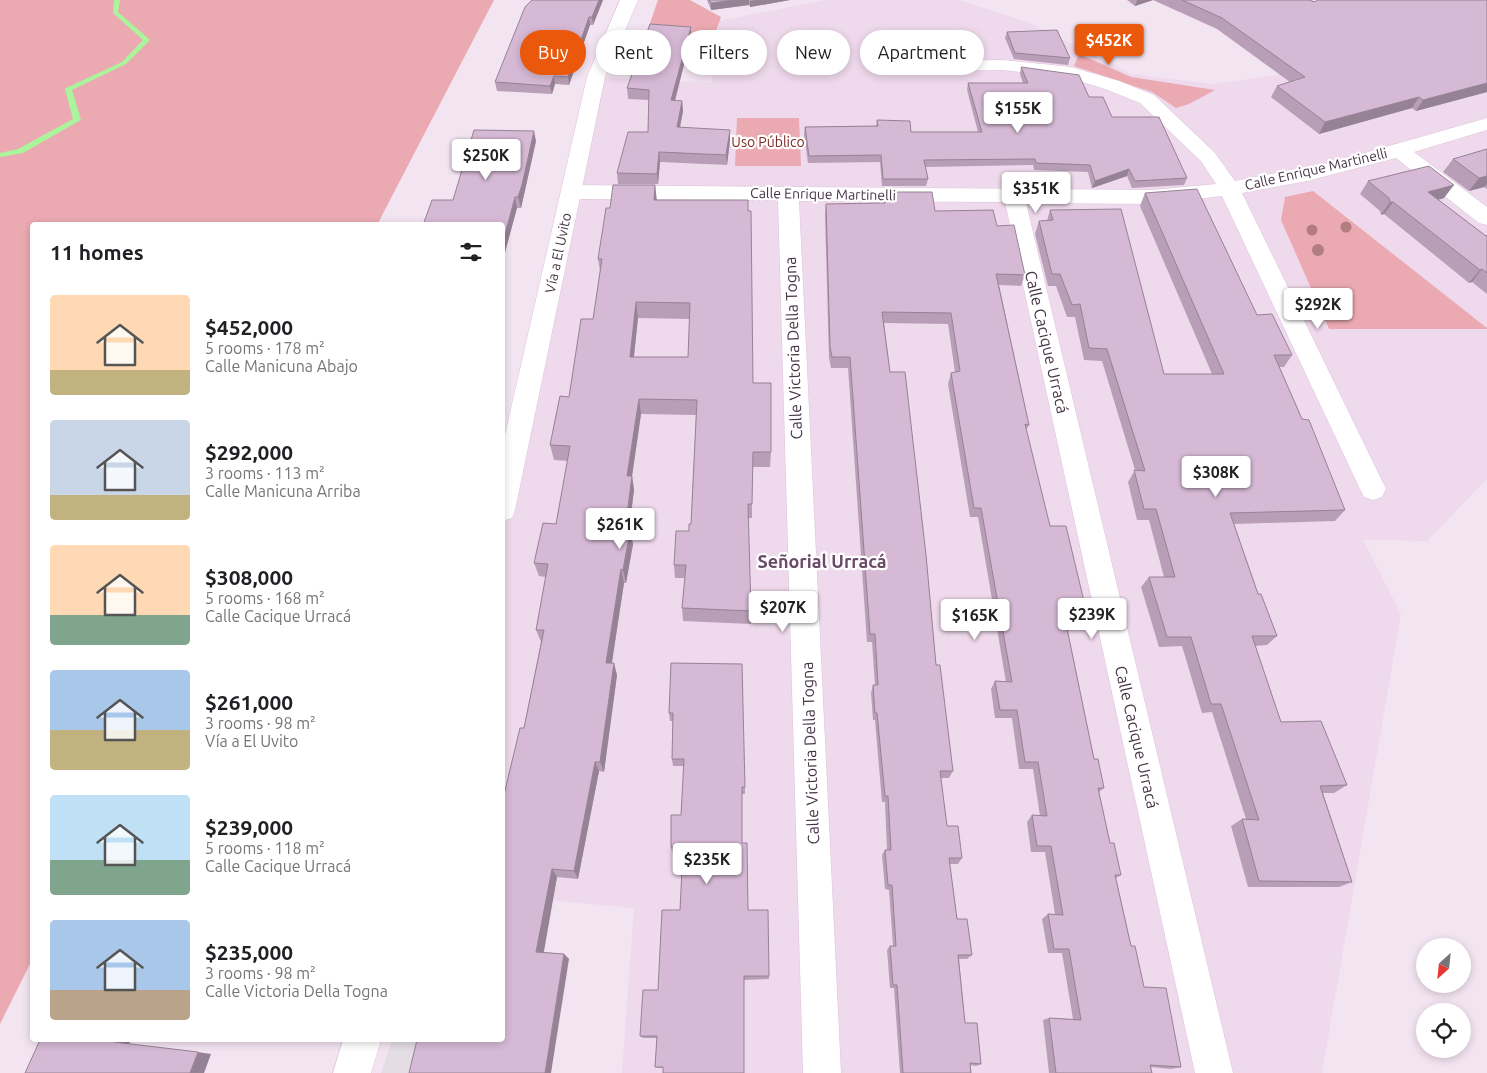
<!DOCTYPE html>
<meta charset="utf-8">
<style>
body{margin:0;font-family:Ubuntu,sans-serif;background:#f2f2f2;color:#202124;height:100vh;display:flex;flex-direction:column;font-size:19px;white-space:nowrap}
*{box-sizing:border-box;margin:0}
p{font-size:16px;color:#757577}
.icon{flex:none;width:28px;height:28px;fill:none;stroke:currentColor;stroke-width:2;stroke-linecap:round;stroke-linejoin:round}
.map{position:relative;flex:1;overflow:hidden}
.drawer{position:absolute;left:30px;top:222px;width:475px;height:820px;display:flex;flex-direction:column;background:#fff;border-radius:5px;box-shadow:0 2px 8px #0003}
.drawer>*{flex:none}
.banner{position:absolute;left:520px;top:30px;width:475px;height:45px;display:flex;gap:10px}
.needle{width:32px;rotate:207deg}
.fabs{position:absolute;left:1416px;top:938px;display:grid;gap:10px}
.fabs a{display:grid;place-items:center;width:55px;height:55px;border-radius:50%;background:#fff;box-shadow:0 2px 8px #0003;font-size:25px}
.price{position:absolute;translate:-50% -42px;padding:0 11px;border-radius:5px;background:#fff;color:#222;font-size:16px;line-height:32px;filter:drop-shadow(0 1px 2px #0008)}
.price::after{content:'';position:absolute;left:50%;top:30px;width:15px;height:11px;margin-left:-8px;background:inherit;clip-path:polygon(0 0,100% 0,50% 100%)}
.price.selected{background:#ea580c;color:#fff}
ul{padding:0;list-style:none}
li{display:flex;align-items:center;gap:15px;height:125px;padding:0 20px}
li span{display:grid;place-items:center;flex:none;width:140px;height:100px;border-radius:5px;color:#555}
li>.icon{margin-inline-start:auto}
span .icon{width:60px;height:60px;fill:#fffc;stroke-width:1}
li b{font-size:21px}
h2{display:flex;justify-content:space-between;align-items:center;height:60px;padding:0 20px;font-size:21px}
.chip{padding:0 18px;border-radius:22px;background:#fff;box-shadow:0 2px 8px #0003;font-size:18px;line-height:45px}
.chip.selected{background:#ea580c;color:#fff}
.map>svg:first-child{display:block}
</style>
<div class="map">
<svg width="1487" height="1073" viewBox="0 0 1487 1073">
<rect width="100%" height="100%" fill="#f3e4f1"/>
<path fill="#efd9ec" d="M825 0H959L1030 23 1131 74 1213 84 1487 46V479L1427 541 1363 540 1401 614 1322 1073H622L634 908 503 896V508L596 77 711 83 719 21Z"/>
<g fill="#ebaab1">
<path d="M0 0H494L377 225H32V960L0 1024Z"/>
<path d="M658 0H690L721 17 714 37 648 29Z"/>
<path d="M1079 54 1131 77 1215 90 1189 104 1176 108 1152 92 1074 66Z"/>
<path d="M737 118H799L801 166H735Z"/>
<path d="M1313 191 1487 328V329H1329L1281 220 1285 197Z"/>
</g>
<path fill="#e4dde4" d="M392 1040H420L412 1073H381Z"/>
<g fill="none" stroke-linecap="round" stroke-linejoin="round">
<path fill="#aaf59c" fill-rule="evenodd" d="M114 0H120L118 12 149 39V41L126 64 72 90 81 120 79 121 23 153 0 157V153L18 149 73 119 65 89 66 88 122 62 143 40 113 13Z"/>
<g stroke="#ddc3db" stroke-width="1">
<path id="minor" d="M1003 60 1071 67 1119 81 1154 95 1215 153 1235 181 1333 162 1487 118V130L1414 152 1487 207V225L1479 223 1396 158 1307 181 1242 193 1386 489 1382 497 1373 500 1364 497 1360 489 1222 196 1152 204 1026 203 1233 1073H1195L1005 202 799 201 841 1073H803L778 200 571 199 564 197 561 192 564 187 571 185 1152 190 1216 184 1201 161 1140 103 1105 89 1069 78 1003 70 932 71 926 70 923 66 926 62 932 61Z"/>
</g>
<g stroke="#ddc3db" stroke-width="1">
<g id="tertiary">
<path d="M620 0H638L605 77 515 510 512 518 502 521V448L587 77Z"/>
<path d="M343 1040H381L371 1073H333Z"/>
</g>
</g>
<use href="#minor" fill="#fff" fill-rule="evenodd"/>
<use href="#tertiary" fill="#fff" fill-rule="evenodd"/>
</g>
<g fill="#b27d80">
<circle cx="1346" cy="227" r="5.5"/>
<circle cx="1312" cy="230" r="5.5"/>
<circle cx="1318" cy="250" r="6"/>
</g>
<g fill="#b89fb7" fill-rule="evenodd">
<path d="M603 0 593 25H590L569 85 555 84 552 94 497 91 495 82Z"/>
<path d="M707 0H790L750 7 749 5 711 10Z"/>
<path d="M1127 0H1153L1135 6Z"/>
<path d="M1153 0H1309L1487 92 1416 111 1412 108 1319 134 1271 97 1277 86 1290 82 1217 29Z"/>
<path d="M691 27V37L675 101H682L683 111 680 127 730 140 727 165 660 162 658 184H618L617 173 648 132 649 100 628 99 627 88Z"/>
<path d="M1007 32 1070 58 1068 65 1014 59 1005 38Z"/>
<path d="M1021 67 1089 97 1112 117 1187 178 1184 185 1132 188 1127 176 1092 188 1088 172 1034 170 1033 165 925 167 928 179 926 186H882L880 162 808 163 804 134 805 127 876 126 877 120 911 132H978L967 90 968 83H1023L1020 74Z"/>
<path d="M536 141 521 208H517L505 252H502V225L453 200Z"/>
<path d="M1487 149V189L1484 187 1469 191 1443 172 1453 159Z"/>
<path d="M1368 181 1444 198 1438 200 1486 236 1487 235V294L1472 282 1469 283 1384 214 1381 215 1380 211 1360 194Z"/>
<path d="M655 185 656 200 753 383 771 452 770 467H752V518H748L751 624 683 621 682 608 685 578H675L674 565 689 531 691 524 696 415 641 414 632 476 634 490 629 531 633 544 626 583H624L612 663 617 675 604 772 599 771 578 879 557 877 543 952 564 954 569 959 502 1040 524 728 541 642 536 630 546 577 539 576 534 563 556 524 568 461 554 460 550 445 569 397 593 319 600 271 598 259 610 208ZM638 318 690 319 688 357H634Z"/>
<path d="M884 192 935 211 997 226 1025 275 1021 286 999 285 1029 425 1026 430 1050 526 1087 614 1081 623H1066L1094 759 1104 788 1099 792 1110 843 1121 875 1116 878 1131 946 1144 987 1181 1067 1171 1069 1151 1067 1152 1073H1049L1043 1020 1049 1018 1073 1019 1062 953H1048L1042 919 1048 914H1055L1045 852H1031L1027 822 1032 815 1040 816 1033 769H1019L1012 718H995L991 689 995 681 1006 682 978 517H970L948 384 951 373 955 372 948 324 884 323 890 372 953 771 949 778H941L947 826 962 858 958 864H950L957 919 972 955 967 959H959L965 1023 981 1064 976 1066 970 1065 971 1073H900L894 988H890L887 950 890 946H893L889 890 885 889 882 855 885 850H887L885 802H882L875 720H873L871 693 873 685H875L872 642H867L848 368H831L829 358 825 215 826 204 883 203Z"/>
<path d="M1145 193 1292 355 1284 367H1279L1302 419 1345 510 1335 521 1234 524 1258 594 1277 636 1267 645 1255 646 1281 722 1347 785 1334 793H1323L1352 882 1339 887H1248L1231 826 1242 819H1246L1212 712 1202 713 1182 646 1159 647 1141 587 1149 577H1164L1149 520H1137L1128 482 1135 470 1102 361 1084 360 1075 317H1067L1056 286H1048L1035 234 1039 221H1047L1050 210 1164 374H1212L1140 206Z"/>
<path d="M671 663 745 787V794H742V843L748 910 769 976V979L744 980 663 1068H657L655 1067 657 1038H643L640 1036 658 990 680 910 683 852H672L671 847 681 815 684 766H673L672 759 673 721H670L669 713Z"/>
</g>
<g fill="#968295">
<path d="M599 0H603L593 25 592 17Z"/>
<path d="M736 0H749V5L711 10V3Z"/>
<path d="M756 0H790L750 7V1Z"/>
<path d="M1137 0H1153L1135 6Z"/>
<path d="M589 17 590 25 569 85 568 77Z"/>
<path d="M691 27V37L672 111 671 100Z"/>
<path d="M554 76 555 84 552 94 550 86Z"/>
<path d="M1487 83V92L1416 111 1423 100Z"/>
<path d="M1419 97 1412 108 1319 134 1325 122Z"/>
<path d="M682 101 683 111 678 137 677 127Z"/>
<path d="M730 130V140L727 165 726 155Z"/>
<path d="M534 131 536 141 521 208 518 197Z"/>
<path d="M659 152 660 162 658 184 657 174Z"/>
<path d="M1129 169 1127 176 1092 188 1095 181Z"/>
<path d="M1487 176V184L1484 187 1469 191 1479 178Z"/>
<path d="M655 185 657 201 654 200Z"/>
<path d="M1454 185 1444 198 1418 205 1428 192Z"/>
<path d="M515 197 517 208 505 252 503 242Z"/>
<path d="M1390 202H1393L1384 214 1381 215Z"/>
<path d="M1482 269 1472 282 1469 283 1480 270Z"/>
<path d="M636 302 638 318 632 372 630 357Z"/>
<path d="M639 399 641 414 630 490 627 476Z"/>
<path d="M632 476 634 490 627 544 625 531Z"/>
<path d="M630 531 633 544 626 583 623 570Z"/>
<path d="M621 569 624 583 610 674 606 663Z"/>
<path d="M614 663 617 675 604 772 600 762Z"/>
<path d="M595 762 599 771 578 879 574 871Z"/>
<path d="M552 869 557 877 543 957 536 952Z"/>
<path d="M564 954 569 959 551 1073H545Z"/>
<path d="M115 1040H131L129 1044 114 1042Z"/>
<path d="M198 1052 211 1054 204 1073H190Z"/>
</g>
<g fill="#d6b9d5" stroke="#968295" fill-rule="evenodd">
<path d="M532 0H599L592 17H589L568 77 554 76 550 86 495 82 525 7Z"/>
<path d="M709 0H736L711 3Z"/>
<path d="M1182 0H1309L1315 2 1317 0H1487V83L1423 100 1419 97 1325 122 1277 86 1305 77 1222 18Z"/>
<path d="M650 24 691 27 671 100 682 101 677 127 730 130 726 155 659 152 657 174 617 173 628 132H648L649 90 627 88Z"/>
<path d="M1057 30 1070 58 1015 53 1007 32Z"/>
<path d="M1021 67 1079 75 1089 97H1103L1112 117H1159L1187 178 1135 181 1129 169 1095 181 1090 165 1036 163 1035 159 924 160 928 179H883L881 155 809 156 805 127 878 126 877 120 910 121 911 132H982L968 83H1028Z"/>
<path d="M474 130 534 131 522 185 518 197H515L503 242 502 225H423L432 200H453Z"/>
<path d="M1487 149V176L1479 178 1453 159Z"/>
<path d="M1429 166 1454 185 1428 192 1486 236 1487 235V273L1482 269 1480 270 1393 202H1390L1389 198 1368 181Z"/>
<path d="M613 185H655L654 200H748V211H751L753 383H771V452H753L752 504H748L751 611 682 608 686 565H674L676 531H689V524H691L697 400 639 399 627 476H632L625 531H630L623 570 621 569 606 663H614L600 762H595L574 871 552 869 536 952 564 954 545 1073H409L417 1040H502V803L520 728H524L544 630H536L548 564 534 563 543 523 556 524 570 446 550 445 560 396 569 397 581 319H593L602 259H598L606 208H610ZM636 302 690 303 688 357H630Z"/>
<path d="M1197 189 1257 315 1272 314 1292 355H1274L1302 419 1309 420 1345 510 1230 513 1258 594H1261L1277 636H1252L1281 722 1321 721 1347 785 1320 786 1352 882 1259 881 1242 819 1259 820 1221 704H1211L1191 637H1167L1149 577H1175L1156 509H1144L1134 470 1145 471 1107 349 1089 348 1080 304 1072 305 1060 274H1052L1039 221 1053 220 1050 210 1121 209 1164 374H1224L1145 193Z"/>
<path d="M884 192H932L935 211 993 210 997 226 1014 225 1025 275 996 274 1029 425 1025 424 1050 526H1066L1087 614H1064L1094 759H1098L1104 788H1098L1110 843H1114L1121 875H1115L1131 946H1135L1144 987 1166 988 1181 1067 1150 1065 1152 1073H1056L1049 1018 1081 1020 1069 949H1054L1048 914 1063 915 1051 846H1037L1032 815 1047 816 1038 762H1025L1017 710H1000L995 681 1012 682 981 508H974L951 373 960 371 951 313 882 312 890 372H905L926 555 936 665H940L953 771H940L947 826H958L962 858H949L957 919H967L972 955H958L965 1023H977L981 1064 970 1063 971 1073H903L897 985H893L890 946H896L892 885H888L885 850H891L888 796H885L877 713H875L873 685H878L875 634H870L850 357H832L830 347 826 204 883 203H885Z"/>
<path d="M671 663 742 664 745 787H742V843H747L748 910H768L769 976H744V1073H663V1067H655L657 1036H640L643 990H658L662 910H680L683 847H671V815H681L684 759H672L673 713H669Z"/>
<path d="M40 1040H115L114 1042 198 1052 190 1073H25Z"/>
</g>
<g text-anchor="middle" dominant-baseline="central" stroke-width="4.5" stroke-linejoin="round" paint-order="stroke">
<g font-size="14" fill="#7c2923" stroke="#fff">
<text x="768" y="142">Uso Público</text>
</g>
<g font-size="14" fill="#463445" stroke="#fff">
<text transform="translate(1316 169) rotate(-13)">Calle Enrique Martinelli</text>
<text transform="translate(823 194) rotate(1)">Calle Enrique Martinelli</text>
<text transform="translate(558 253) rotate(-78)">Vía a El Uvito</text>
</g>
<g font-size="16" fill="#463445" stroke="#fff">
<text transform="translate(1047 342) rotate(77)">Calle Cacique Urracá</text>
<text transform="translate(793 348) rotate(-92)">Calle Victoria Della Togna</text>
<text transform="translate(1137 737) rotate(77)">Calle Cacique Urracá</text>
<text transform="translate(810 753) rotate(-92)">Calle Victoria Della Togna</text>
</g>
<g font-size="18" font-weight="bold" fill="#6a4a69" stroke="#fff">
<text x="822" y="561">Señorial Urracá</text>
</g>
</g>
</svg>
<div class="fabs">
<a><svg class="needle" viewBox="-14 -14 28 28"><path d="M0-13l5 13h-10z" fill="#e53935"/><path d="M0 13l5-13h-10z" fill="#757577"/></svg></a>
<a><svg class="icon" aria-label="locate" viewBox="0 0 24 24"><circle cx="12" cy="12" r="6"/><path d="M12 2v4M12 18v4M2 12h4M18 12h4"/></svg></a>
</div>
<b class="price selected" style="left:1109px;top:66px">$452K</b>
<b class="price" style="left:1018px;top:134px">$155K</b>
<b class="price" style="left:486px;top:181px">$250K</b>
<b class="price" style="left:1036px;top:214px">$351K</b>
<b class="price" style="left:1318px;top:330px">$292K</b>
<b class="price" style="left:1216px;top:498px">$308K</b>
<b class="price" style="left:620px;top:550px">$261K</b>
<b class="price" style="left:783px;top:633px">$207K</b>
<b class="price" style="left:1092px;top:640px">$239K</b>
<b class="price" style="left:975px;top:641px">$165K</b>
<b class="price" style="left:707px;top:885px">$235K</b>
<div class="banner">
<a class="chip selected">Buy</a>
<a class="chip">Rent</a>
<a class="chip">Filters</a>
<a class="chip">New</a>
<a class="chip">Apartment</a>
</div>
<section class="drawer">
<h2>11 homes<svg class="icon" aria-label="filters" viewBox="0 0 24 24"><path d="M4 7h16M4 17h16"/><circle cx="9" cy="7" r="2"/><circle cx="15" cy="17" r="2"/></svg></h2>
<ul>
<li><span style="background:linear-gradient(#ffd9b3 75%,#c2b280 0)"><svg class="icon" aria-label="home" viewBox="0 0 24 24"><path d="M3 11l9-7 9 7M6 9v11h12V9"/></svg></span><div><b>$452,000</b><p>5 rooms · 178 m²</p><p>Calle Manicuna Abajo</p></div></li>
<li><span style="background:linear-gradient(#c9d6e8 75%,#c2b280 0)"><svg class="icon" aria-label="home" viewBox="0 0 24 24"><path d="M3 11l9-7 9 7M6 9v11h12V9"/></svg></span><div><b>$292,000</b><p>3 rooms · 113 m²</p><p>Calle Manicuna Arriba</p></div></li>
<li><span style="background:linear-gradient(#ffd9b3 70%,#7fa58c 0)"><svg class="icon" aria-label="home" viewBox="0 0 24 24"><path d="M3 11l9-7 9 7M6 9v11h12V9"/></svg></span><div><b>$308,000</b><p>5 rooms · 168 m²</p><p>Calle Cacique Urracá</p></div></li>
<li><span style="background:linear-gradient(#a9c7e8 60%,#c2b280 0)"><svg class="icon" aria-label="home" viewBox="0 0 24 24"><path d="M3 11l9-7 9 7M6 9v11h12V9"/></svg></span><div><b>$261,000</b><p>3 rooms · 98 m²</p><p>Vía a El Uvito</p></div></li>
<li><span style="background:linear-gradient(#bfe0f5 65%,#7fa58c 0)"><svg class="icon" aria-label="home" viewBox="0 0 24 24"><path d="M3 11l9-7 9 7M6 9v11h12V9"/></svg></span><div><b>$239,000</b><p>5 rooms · 118 m²</p><p>Calle Cacique Urracá</p></div></li>
<li><span style="background:linear-gradient(#a9c7e8 70%,#b9a48a 0)"><svg class="icon" aria-label="home" viewBox="0 0 24 24"><path d="M3 11l9-7 9 7M6 9v11h12V9"/></svg></span><div><b>$235,000</b><p>3 rooms · 98 m²</p><p>Calle Victoria Della Togna</p></div></li>
</ul>
</section>
</div>
